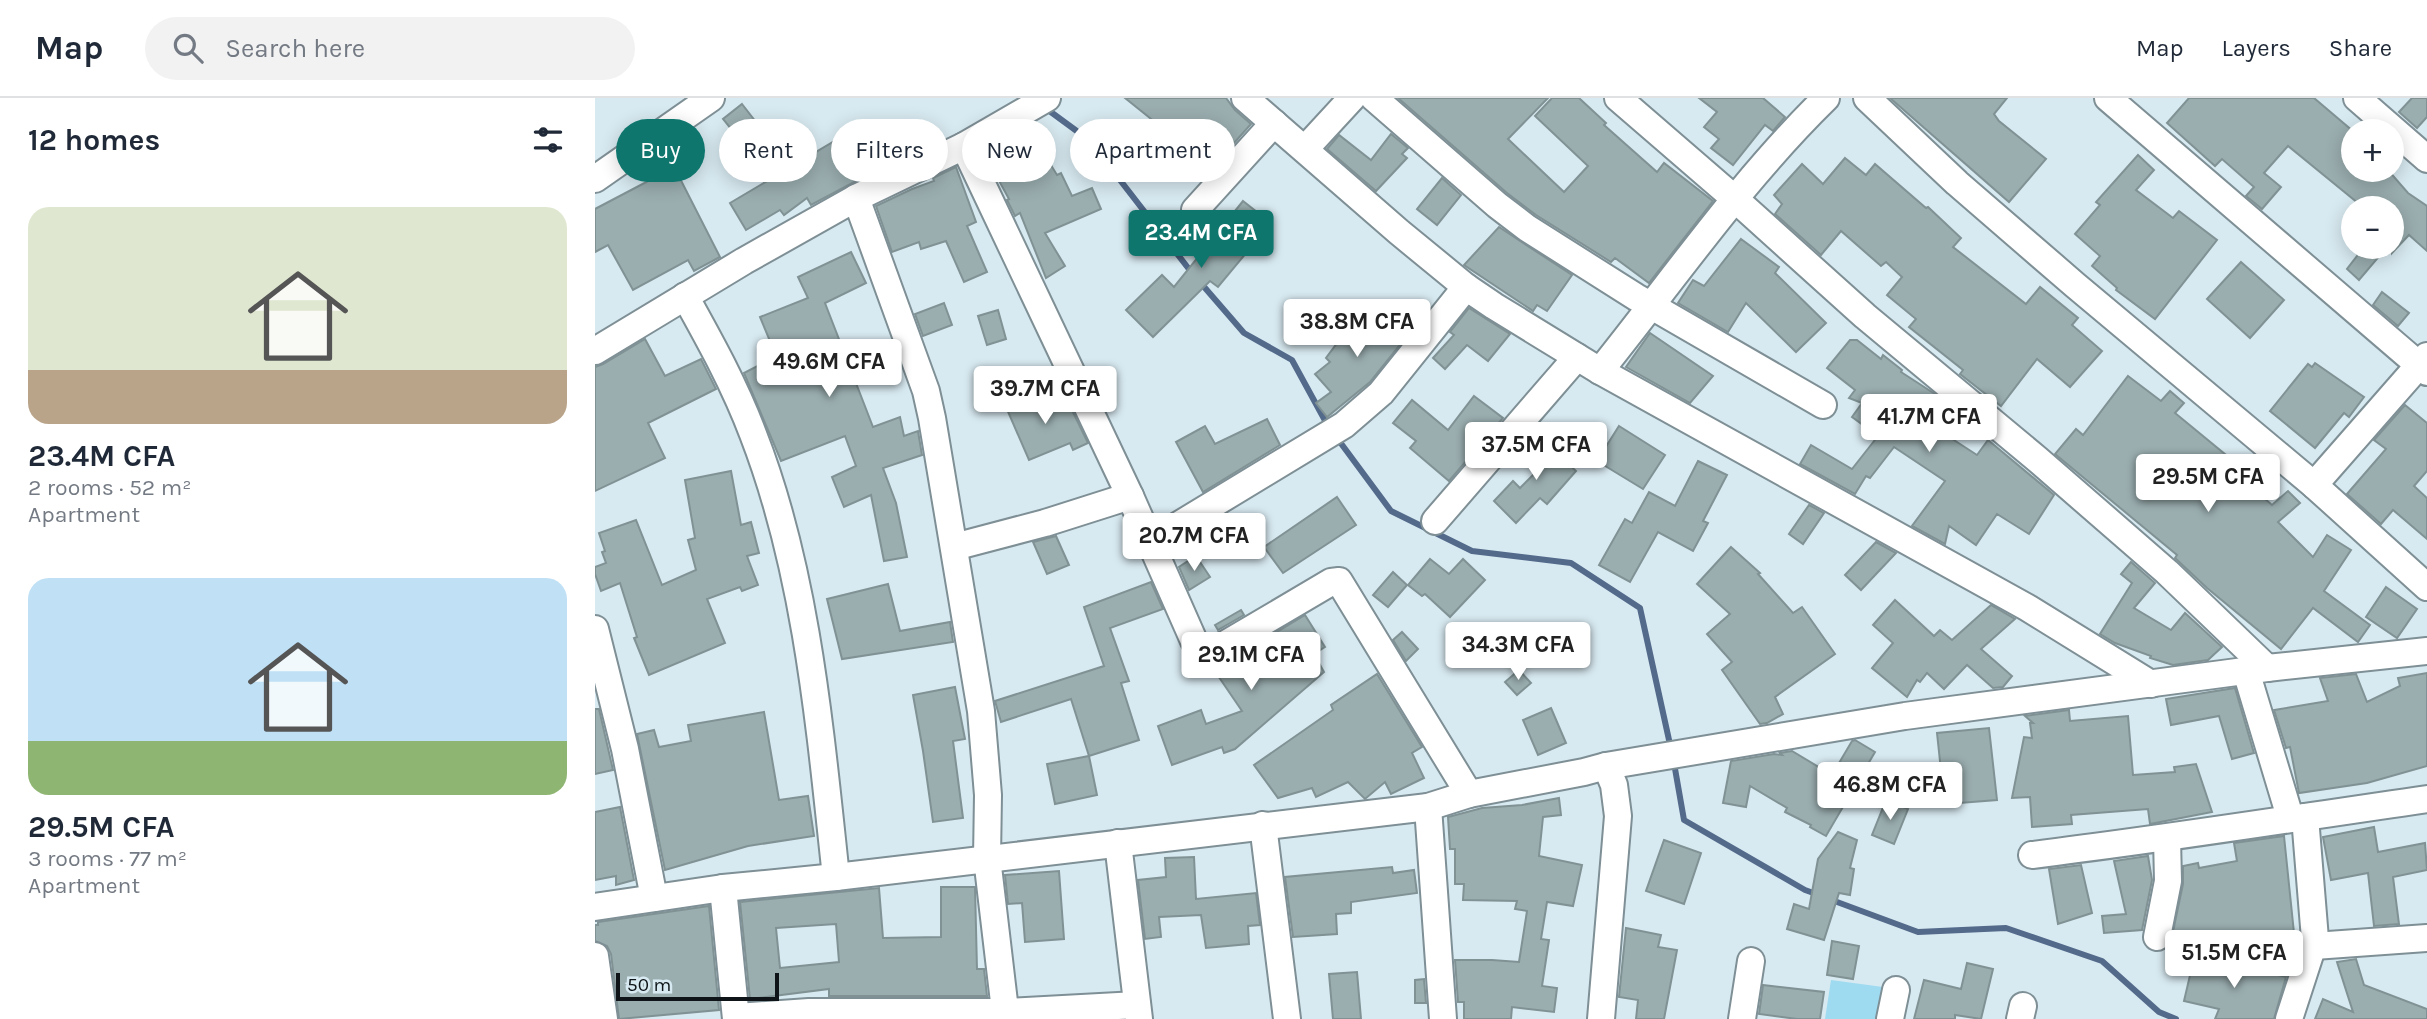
<!DOCTYPE html>
<meta charset="utf-8">
<style>
body{margin:0;font-family:Karla,sans-serif;background:#f2f2f3;color:#1f2937;height:100vh;display:flex;flex-direction:column;font-size:26px;white-space:nowrap}
*{box-sizing:border-box;margin:0}
p{font-size:23px;color:#747a83}
.icon{flex:none;width:38px;height:38px;fill:none;stroke:currentColor;stroke-width:2;stroke-linecap:round;stroke-linejoin:round}
.map{position:relative;flex:1;overflow:hidden}
.drawer{display:flex;flex-direction:column;background:#fff;width:595px}
.drawer>*{flex:none}
.top-card{position:absolute;left:21px;top:21px;width:665px;height:63px;display:flex;gap:14px}
.fabs{position:absolute;left:1746px;top:21px;display:grid;gap:14px}
.fabs a{display:grid;place-items:center;width:63px;height:63px;border-radius:50%;background:#fff;box-shadow:0 4px 18px #0003;font-size:35px}
.scale{position:absolute;left:21px;bottom:18px;width:163px;box-sizing:border-box;padding-left:7px;border:4px solid #0e1417;border-top:0;font-size:19px;line-height:24px;white-space:nowrap;color:#0e1417;-webkit-text-stroke:5px #d8eaf1;paint-order:stroke}
.price{position:absolute;translate:-50% -60px;padding:0 16px;border-radius:7px;background:#fff;color:#222;font-size:23px;line-height:46px;filter:drop-shadow(0 2px 4px #0008)}
.price::after{content:'';position:absolute;left:50%;top:42px;width:21px;height:16px;margin-left:-10px;background:inherit;clip-path:polygon(0 0,100% 0,50% 100%)}
.price.on{background:#0f766e;color:#fff}
ul{padding:0;list-style:none}
li{display:grid;align-content:center;gap:14px;height:371px;padding:0 28px}
li span{display:grid;place-items:center;height:217px;border-radius:21px;color:#555}
li>.icon{margin-inline-start:auto}
span .icon{width:126px;height:126px;fill:#fffc;stroke-width:1}
li b{font-size:30px}
h2{display:flex;justify-content:space-between;align-items:center;height:84px;padding:0 28px;font-size:30px}
.tag{padding:0 24px;border-radius:32px;background:#fff;box-shadow:0 4px 18px #0003;font-size:24px;line-height:63px}
.tag.on{background:#0f766e;color:#fff}
header{display:flex;align-items:center;gap:42px;box-sizing:border-box;height:98px;padding:0 35px;background:#fff;border-bottom:2px solid #e0e1e3}
header strong{font-size:33px}
nav{display:flex;gap:38px;margin-inline-start:auto;font-size:24px}
.search{width:490px;height:63px;background:#f2f2f3;display:flex;align-items:center;gap:18px;box-sizing:border-box;padding:0 24px;border-radius:38px;color:#747a83;font-size:26px}
main{display:flex;flex:1;min-height:0}
.map>svg:first-child{display:block}
</style>
<header>
<strong>Map</strong>
<div class="search"><svg class="icon" aria-label="search" viewBox="0 0 24 24"><circle cx="10" cy="10" r="6"/><path d="M15 15l6 6"/></svg>Search here</div>
<nav><a>Map</a><a>Layers</a><a>Share</a></nav>
</header>
<main>
<section class="drawer">
<h2>12 homes<svg class="icon" aria-label="filters" viewBox="0 0 24 24"><path d="M4 7h16M4 17h16"/><circle cx="9" cy="7" r="2"/><circle cx="15" cy="17" r="2"/></svg></h2>
<ul>
<li><span style="background:linear-gradient(#dfe7d0 75%,#b9a48a 0)"><svg class="icon" aria-label="home" viewBox="0 0 24 24"><path d="M3 11l9-7 9 7M6 9v11h12V9"/></svg></span><div><b>23.4M CFA</b><p>2 rooms · 52 m²</p><p>Apartment</p></div></li>
<li><span style="background:linear-gradient(#bfe0f5 75%,#8fb573 0)"><svg class="icon" aria-label="home" viewBox="0 0 24 24"><path d="M3 11l9-7 9 7M6 9v11h12V9"/></svg></span><div><b>29.5M CFA</b><p>3 rooms · 77 m²</p><p>Apartment</p></div></li>
</ul>
</section>
<div class="map">
<svg width="1832" height="921" viewBox="0 0 1832 921">
<rect width="100%" height="100%" fill="#d8eaf1"/>
<path fill="#9edaf0" d="M1236 882 1288 889 1283 921H1230Z"/>
<g fill="none" stroke-linecap="round" stroke-linejoin="round">
<g stroke="#536a8b" stroke-width="6">
<path d="M449 9 494 42 597 175"/>
<path d="M604 183 649 235 697 262 733 328"/>
<path d="M742 340 796 413 877 453 976 465 1045 510 1076 651"/>
<path d="M1079 665 1089 722 1210 792 1224 797"/>
<path d="M1234 801 1323 834 1411 830 1507 863 1564 914 1581 921"/>
</g>
</g>
<g fill="#9aadaf" stroke="#809294" stroke-width="2" fill-rule="evenodd">
<path d="M530 0H631L640 12 656 26 615 72 586 45Z"/>
<path d="M803 0H953L913 41 969 94 993 68 940 18 957 0H984L1011 25 1009 27 1062 74 1069 65 1118 103 1054 185 1020 160 1016 164 941 117 912 95Z"/>
<path d="M1104 0H1168L1190 19 1178 33 1170 27 1138 67 1116 50 1124 41 1109 29 1122 14Z"/>
<path d="M1295 0H1412L1399 16 1404 23 1451 61 1414 104Z"/>
<path d="M1594 0H1719L1759 34V72H1793L1813 95 1832 108V153L1814 137 1797 155V110H1769L1693 48 1669 75 1686 89 1667 111 1651 98 1659 89 1627 61 1620 68 1572 25Z"/>
<path d="M1817 0H1832V19L1822 30 1804 14Z"/>
<path d="M147 6 178 46 157 57 128 21Z"/>
<path d="M796 36 813 50 807 56 812 60 781 93 732 51 744 37 776 62Z"/>
<path d="M243 41 265 81 216 107 212 100 189 117 185 112 151 132 135 105Z"/>
<path d="M442 44 462 77 466 75 477 98 497 90 506 111 450 135 470 168 451 180 425 115 420 118 412 102 414 101 397 70Z"/>
<path d="M72 55 125 159 99 173 93 162 38 192 13 147 0 154V111L59 80 51 66Z"/>
<path d="M1543 57 1559 72 1541 92 1578 120 1584 113 1622 142 1560 221 1521 192 1522 190 1497 168 1505 158 1480 136 1505 107 1501 104Z"/>
<path d="M1250 60 1271 77 1280 66 1331 110 1333 109 1366 140 1358 149 1431 206 1445 189 1483 220 1477 227 1507 253 1475 289 1442 261 1406 308 1365 276 1368 272 1314 229 1321 221 1292 197 1307 179 1291 164 1286 168 1246 133 1226 157 1180 116 1187 106 1179 97 1207 66 1228 86Z"/>
<path d="M361 69 381 124 372 128 392 174 369 184 351 143 326 151 324 144 297 154 281 108 317 91 339 83 338 80Z"/>
<path d="M847 80 866 97 842 127 822 111Z"/>
<path d="M648 103 676 125 623 189 615 183 558 239 531 212 567 177 579 189Z"/>
<path d="M904 129 977 177 952 213 942 207 938 213 869 167Z"/>
<path d="M1146 141 1184 169 1180 175 1231 225 1201 254 1151 205 1133 234 1083 205 1098 182 1109 188Z"/>
<path d="M1769 149H1792L1764 182 1752 171Z"/>
<path d="M256 154 271 185 230 205 278 329 305 319 309 338 323 333 327 357 288 370 301 405 312 459 289 463 276 397 249 409 237 379 261 368 250 338 186 363 149 275 178 260 172 245 175 243 165 219 213 200 203 179Z"/>
<path d="M1646 164 1689 202 1655 240 1612 201Z"/>
<path d="M1787 194 1814 215 1803 228 1778 207Z"/>
<path d="M349 205 357 227 328 238 320 216Z"/>
<path d="M770 208 811 239 775 284 732 319 721 305 736 294 720 276 735 264 731 260Z"/>
<path d="M874 210 915 236 893 263 872 247 850 271 838 260 859 237 855 234Z"/>
<path d="M403 212 411 241 392 247 383 218Z"/>
<path d="M1055 235 1118 278 1095 305 1031 269Z"/>
<path d="M50 241 70 278 106 261 121 291 53 325 70 360 0 393V269L8 266Z"/>
<path d="M1255 242H1262L1286 261 1288 257 1307 272 1306 274 1340 296 1325 320 1382 357 1393 342 1459 397 1434 436 1402 416 1381 447 1354 428 1350 446 1317 428 1350 383 1299 349 1275 380 1271 378 1260 396 1205 366 1216 347 1257 371 1283 338 1257 319 1267 305 1254 300 1260 292 1232 270Z"/>
<path d="M1720 265 1769 299 1754 319 1749 315 1720 350 1675 313 1713 266 1717 269Z"/>
<path d="M1533 278 1566 303 1575 293 1589 305 1580 315 1631 357 1626 363 1677 407 1693 393 1705 405 1683 424 1718 459 1732 437 1756 452 1729 493 1775 527 1763 544 1718 510 1686 551 1612 490 1580 460 1582 457 1460 356 1481 331 1488 337Z"/>
<path d="M448 293 456 311 473 304 493 345 478 352 475 345 434 362 411 309Z"/>
<path d="M879 298 908 320 854 383 815 350 821 343 798 325 817 302 853 332Z"/>
<path d="M1810 307 1832 325V373L1819 388 1832 400V441L1798 412 1786 426 1752 396 1791 351 1779 342Z"/>
<path d="M672 321 685 347 608 394 581 344 610 328 620 346Z"/>
<path d="M1024 328 1070 357 1048 391 1002 363Z"/>
<path d="M942 337 981 373 952 406 945 400 921 425 899 403 918 383 925 390 948 367 931 350Z"/>
<path d="M1103 363 1132 377 1108 423 1113 425 1098 453 1063 434 1035 484 1004 467 1030 421 1037 425 1054 394 1080 408Z"/>
<path d="M136 373 146 427 156 424 164 455 152 458 163 487 147 493 145 489 112 501 130 545 54 577 39 540 42 539 25 485 6 493 0 476V469L11 465 7 454 10 453 4 435 41 422 67 487 101 472 93 442 100 440 90 382Z"/>
<path d="M742 399 761 427 688 475 669 449Z"/>
<path d="M1214 407 1229 415 1208 446 1194 436Z"/>
<path d="M461 438 474 467 452 476 438 444Z"/>
<path d="M1281 444 1301 455 1266 492 1250 477Z"/>
<path d="M1136 449 1165 475 1163 476 1198 515 1207 509 1240 556 1180 599 1188 616 1172 625 1165 626 1127 572 1137 564 1112 536 1135 516 1102 486Z"/>
<path d="M601 458 615 479 594 492 584 469Z"/>
<path d="M835 461 854 476 868 461 890 482 855 519 830 496 827 498 813 487Z"/>
<path d="M1536 464 1560 485 1539 510 1576 532 1590 515 1627 549 1613 562 1578 567 1555 560 1556 558 1520 545 1505 536 1537 485 1526 476Z"/>
<path d="M798 474 812 487 793 509 778 497Z"/>
<path d="M556 484 568 511 515 530 534 583 526 585 544 642 494 658 476 601 406 624 400 603 509 568 489 509Z"/>
<path d="M293 486 305 533 355 524 358 544 247 561 232 501Z"/>
<path d="M1791 489 1822 511 1802 540 1771 519Z"/>
<path d="M1300 502 1339 538 1345 532 1357 542 1396 507 1420 521 1386 551 1417 578 1408 589 1398 590 1372 567 1349 591 1332 575 1325 584 1322 582 1312 599 1277 570 1298 545 1278 527Z"/>
<path d="M646 512 649 517 623 532 620 527Z"/>
<path d="M710 517 730 549 719 556 729 574 640 651 629 655 627 649 577 667 563 628 606 612 611 626 647 613 617 569 627 567Z"/>
<path d="M807 534 823 551 811 563 798 542Z"/>
<path d="M924 572 936 585 922 597 910 584Z"/>
<path d="M1832 575V668L1772 685 1704 695 1695 649 1691 650 1679 612 1733 603 1725 580 1761 576 1772 604 1805 588 1803 580Z"/>
<path d="M782 576 827 649 817 655 829 680 796 696 790 684 770 701 753 684 721 699 717 690 683 700 659 667 738 612 736 607Z"/>
<path d="M360 589 370 641 358 643 368 720 338 724 328 653 318 597Z"/>
<path d="M1640 590 1659 655 1637 661 1624 618 1576 627 1571 601Z"/>
<path d="M956 610 971 645 943 657 928 622Z"/>
<path d="M0 611H4L18 672 0 676Z"/>
<path d="M1474 612 1475 623 1533 618 1538 677 1580 674 1579 669 1601 666 1617 714 1555 726 1553 711 1476 717 1477 726 1437 729 1435 699 1417 700 1429 639 1437 640 1435 625H1438L1430 618Z"/>
<path d="M169 614 184 702 213 698 219 738 153 748 70 772 42 636 59 632 64 649 96 643 93 627Z"/>
<path d="M1394 630 1402 702 1339 707 1337 683 1347 682 1342 635Z"/>
<path d="M1260 642 1280 654 1231 738 1215 729 1216 727 1190 714 1192 710 1155 688 1151 709 1128 705 1136 663 1179 656 1187 657 1185 655 1197 653 1237 677 1257 643Z"/>
<path d="M494 658 502 697 460 706 452 666Z"/>
<path d="M964 700 966 717 948 719 944 758 987 767 978 808 952 804 946 841 954 842 947 888 962 890 959 914 917 909 916 921H869V904H863L860 862H897L924 864 932 813 920 811 922 803 868 802 869 786H860V751H855L853 719 887 710 927 707Z"/>
<path d="M1291 702 1313 711 1299 746 1277 737Z"/>
<path d="M25 709 39 782 21 787V778L0 782V714Z"/>
<path d="M1779 729 1783 754 1830 745 1832 772 1798 779 1804 826 1779 828 1773 775 1736 782 1728 739Z"/>
<path d="M1243 734 1262 742 1255 770 1259 771 1255 797 1244 795 1229 842 1192 831 1199 806 1214 811 1223 761Z"/>
<path d="M1689 738 1699 835 1575 848 1588 786V768L1603 765 1604 770 1642 763 1639 745Z"/>
<path d="M1069 742 1106 755 1089 806 1051 793Z"/>
<path d="M1553 758 1557 782 1547 832 1509 835 1507 818 1531 816 1519 763Z"/>
<path d="M599 759 601 801 661 795 665 827 653 828 654 846 611 850 606 817 564 819 566 839 550 841 543 782 571 779 570 760Z"/>
<path d="M1486 767 1497 815 1463 826 1454 771Z"/>
<path d="M797 769 798 775 819 772 822 795 756 804V815L741 816 742 836 698 839 690 779Z"/>
<path d="M464 773 469 841 430 844 427 805 413 806 410 777Z"/>
<path d="M346 789H380L382 871H389L392 898H234V891L155 901 145 804 284 790 288 840 346 839ZM241 826 244 864 185 870 181 830Z"/>
<path d="M114 808 124 912 24 921 16 856 12 848 0 843V827H3V824Z"/>
<path d="M1031 830 1066 837 1063 849 1082 852 1069 921H1041L1043 902 1024 899Z"/>
<path d="M1237 843 1264 848 1258 881 1232 877Z"/>
<path d="M1600 856 1691 879 1679 921H1620L1624 911 1589 903Z"/>
<path d="M1761 861 1769 887 1832 911V921H1720L1728 901 1758 914 1742 864Z"/>
<path d="M1372 865 1398 871 1386 921 1360 917V921H1319L1329 882 1366 891Z"/>
<path d="M762 874 766 921H738L734 876Z"/>
<path d="M829 881 831 905H820V882Z"/>
<path d="M1168 887 1229 894 1225 921H1202L1164 916Z"/>
</g>
<g fill="none" stroke-linecap="round" stroke-linejoin="round">
<g stroke="#7e8f95" stroke-width="30">
<g id="minor">
<path d="M650 0 804 134 871 189 899 208 1005 273 1433 510 1556 586"/>
<path d="M779 0 902 107 932 130 1041 199 1228 307"/>
<path d="M1023 0 1140 101 1270 218 1442 361 1572 474 1672 570"/>
<path d="M1272 0 1362 85 1480 187 1719 387 1832 489"/>
<path d="M1513 0 1832 274"/>
<path d="M1762 0 1832 61"/>
<path d="M369 48 535 398 599 543 607 551 619 553 736 484 744 483 874 696"/>
<path d="M710 51 757 0"/>
<path d="M0 81 116 0"/>
<path d="M261 100 331 293 337 320 386 613 393 697 392 760 411 921"/>
<path d="M600 112 679 25"/>
<path d="M90 198C115 243 140 288 158 336 212 475 225 631 241 779"/>
<path d="M0 253 149 163 261 100 369 48 452 0"/>
<path d="M1005 273C1079 181 1146 83 1231 0"/>
<path d="M1719 387 1832 258"/>
<path d="M840 423 982 259"/>
<path d="M554 445 749 327 786 295 871 189"/>
<path d="M359 449 450 425 535 398"/>
<path d="M0 531 30 651 59 800"/>
<path d="M1651 573 1695 719"/>
<path d="M833 709 848 921"/>
<path d="M668 727 692 921"/>
<path d="M523 745 544 921"/>
<path d="M1437 757C1569 741 1700 720 1832 701"/>
<path d="M128 790 141 921"/>
<path d="M0 809 128 790 241 779 833 709 874 696 989 674 1011 668 1310 618 1672 570 1832 553"/>
<path d="M1562 839 1573 783 1572 740"/>
<path d="M1719 848 1832 840"/>
<path d="M0 858 9 921"/>
<path d="M141 919 214 914H410L542 907"/>
<path d="M1006 921 1023 718 1019 687 1011 668"/>
<path d="M1147 921 1156 863"/>
<path d="M1295 921 1301 892"/>
<path d="M1425 921 1428 908"/>
<path d="M1694 921 1720 841 1710 719"/>
</g>
</g>
<use href="#minor" stroke="#fff" stroke-width="26"/>
</g>
</svg>
<div class="fabs">
<a>+</a>
<a>−</a>
</div>
<div class="scale">50 m</div>
<b class="price on" style="left:606px;top:172px">23.4M CFA</b>
<b class="price" style="left:762px;top:261px">38.8M CFA</b>
<b class="price" style="left:234px;top:301px">49.6M CFA</b>
<b class="price" style="left:450px;top:328px">39.7M CFA</b>
<b class="price" style="left:1334px;top:356px">41.7M CFA</b>
<b class="price" style="left:941px;top:384px">37.5M CFA</b>
<b class="price" style="left:1613px;top:416px">29.5M CFA</b>
<b class="price" style="left:599px;top:475px">20.7M CFA</b>
<b class="price" style="left:923px;top:584px">34.3M CFA</b>
<b class="price" style="left:656px;top:594px">29.1M CFA</b>
<b class="price" style="left:1295px;top:724px">46.8M CFA</b>
<b class="price" style="left:1639px;top:892px">51.5M CFA</b>
<div class="top-card">
<a class="tag on">Buy</a>
<a class="tag">Rent</a>
<a class="tag">Filters</a>
<a class="tag">New</a>
<a class="tag">Apartment</a>
</div>
</div>
</main>
